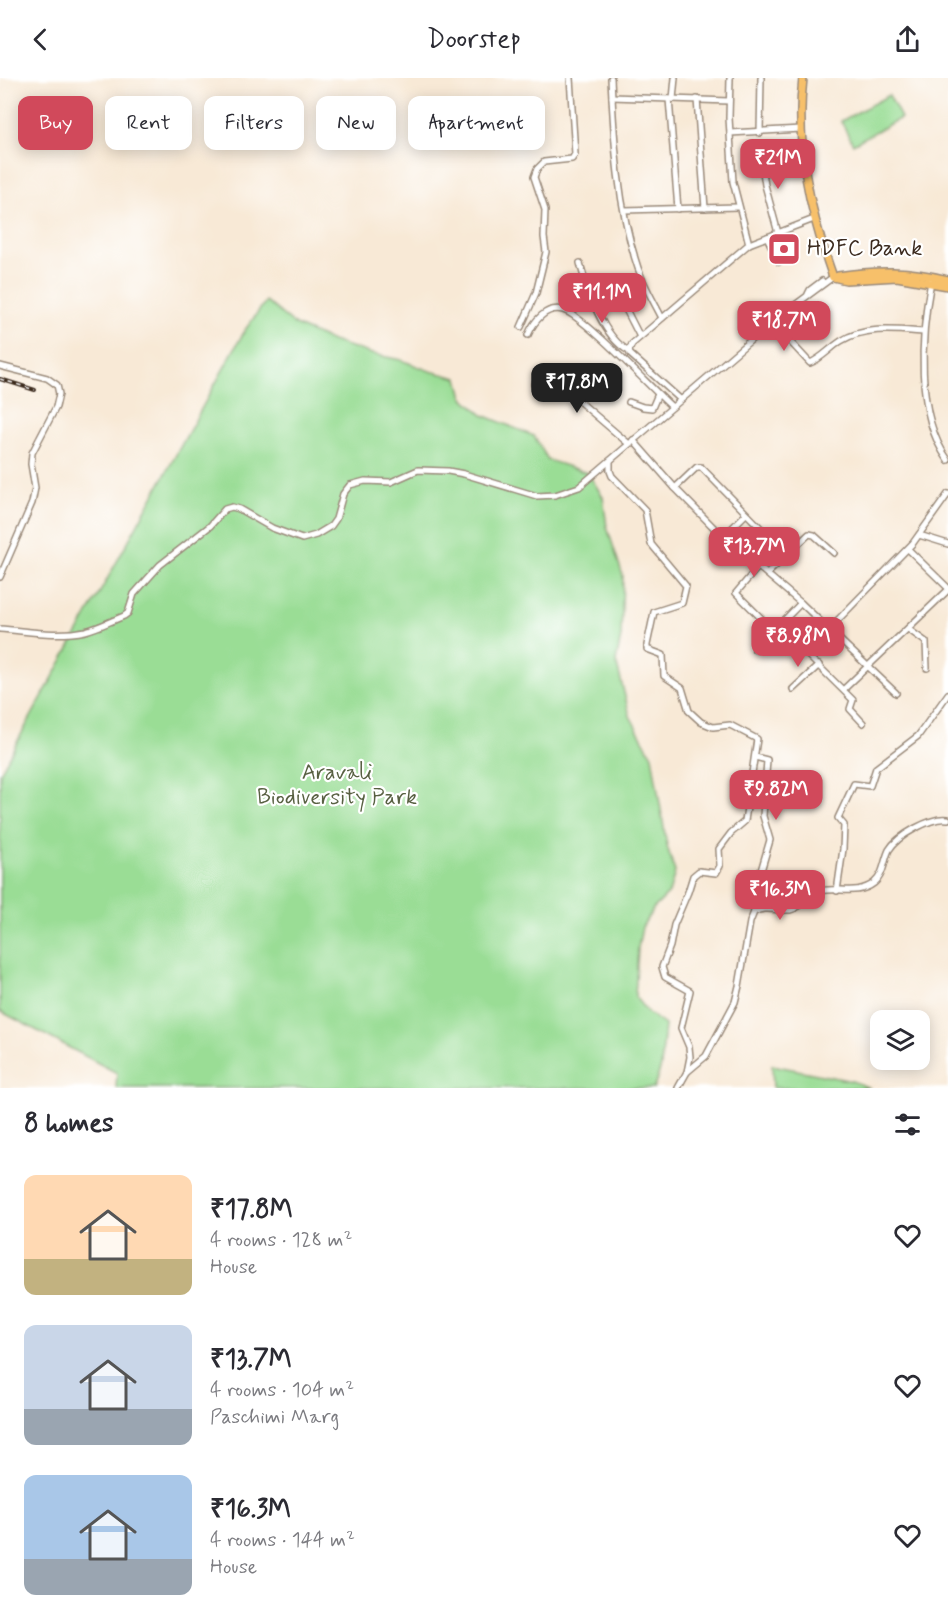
<!DOCTYPE html>
<meta charset="utf-8">
<style>
body{margin:0;font-family:Mynerve,sans-serif;background:#f7f7f7;color:#2b2b33;height:100vh;display:flex;flex-direction:column;font-size:22px;white-space:nowrap}
*{box-sizing:border-box;margin:0}
p{font-size:20px;color:#7c7c81}
.icon{flex:none;width:33px;height:33px;fill:none;stroke:currentColor;stroke-width:2;stroke-linecap:round;stroke-linejoin:round}
.map{position:relative;height:1010px;overflow:hidden}
.side{display:flex;flex-direction:column;background:#fff;flex:1}
.side>*{flex:none}
.top-card{position:absolute;left:18px;top:18px;width:600px;height:54px;display:flex;gap:12px}
.tools{position:absolute;left:870px;top:932px;display:grid;gap:12px}
.tools a{display:grid;place-items:center;width:60px;height:60px;border-radius:12px;background:#fff;box-shadow:0 3px 15px #0003;font-size:30px}
.price{position:absolute;translate:-50% -51px;padding:0 14px;border-radius:12px;background:#d1495b;color:#fff;font-size:20px;line-height:39px;filter:drop-shadow(0 2px 3px #0008)}
.price::after{content:'';position:absolute;left:50%;top:36px;width:18px;height:14px;margin-left:-9px;background:inherit;clip-path:polygon(0 0,100% 0,50% 100%)}
.price.on{background:#222;color:#fff}
ul{padding:0;list-style:none}
li{display:flex;align-items:center;gap:18px;height:150px;padding:0 24px}
li span{display:grid;place-items:center;flex:none;width:168px;height:120px;border-radius:12px;color:#555}
li>.icon{margin-inline-start:auto}
span .icon{width:72px;height:72px;fill:#fffc;stroke-width:1}
li b{font-size:26px}
h2{display:flex;justify-content:space-between;align-items:center;height:72px;padding:0 24px;font-size:26px}
.tag{padding:0 21px;border-radius:12px;background:#fff;box-shadow:0 3px 15px #0003;font-size:21px;line-height:54px}
.tag.on{background:#d1495b;color:#fff}
header{display:flex;justify-content:space-between;align-items:center;height:78px;padding:0 24px;background:#fff;font-size:27px;font-weight:600}
.map>svg:first-child{display:block}
</style>
<header><svg class="icon" aria-label="back" viewBox="0 0 24 24"><path d="M15 5l-7 7 7 7"/></svg>Doorstep<svg class="icon" aria-label="share" viewBox="0 0 24 24"><path d="M12 15V3M7 8l5-5 5 5M5 13v7h14v-7"/></svg></header>
<div class="map">
<svg width="948" height="1010" viewBox="0 0 948 1010">
<rect width="100%" height="100%" fill="#fff"/>
<filter id="ink" filterUnits="userSpaceOnUse"><feTurbulence type="fractalNoise" baseFrequency=".0167" numOctaves="2"/><feDisplacementMap in="SourceGraphic" scale="12" xChannelSelector="R" yChannelSelector="G"/><feConvolveMatrix kernelMatrix="1 2 1 2 8 2 1 2 1" color-interpolation-filters="sRGB"/></filter>
<filter id="wash" filterUnits="userSpaceOnUse"><feTurbulence type="fractalNoise" baseFrequency=".008" numOctaves="4" result="noise"/><feDisplacementMap in="SourceGraphic" scale="24" xChannelSelector="R" yChannelSelector="G"/><feGaussianBlur stdDeviation="1.35" result="paint"/><feColorMatrix in="noise" values="0 0 0 0 0 0 0 0 0 0 0 0 0 0 0 0 0 1.4 0 .05"/><feComposite in="paint" operator="in"/></filter>
<g filter="url(#wash)">
<rect width="100%" height="100%" fill="#f8e9d6"/>
<g fill="#9add95" stroke="#6a845a" stroke-width="1.5">
<path d="M889 17 901 40 853 66 841 43Z"/>
<path d="M266 223 295 247 332 263 372 276 401 282 430 293 458 300 463 319 483 337 534 358 548 382 588 395 603 419 607 449 623 498 621 559 616 583 630 638 652 678 667 768 675 794 669 815 653 831 642 849 638 870 635 919 648 935 665 947 661 988 654 1010H116L117 995 0 933V695L245 252Z"/>
<path d="M772 987 852 1003 870 1010H773Z"/>
</g>
</g>
<g filter="url(#ink)">
<g fill="none" stroke-linecap="round" stroke-linejoin="round">
<g stroke="#9a8a7a" stroke-width="8">
<g id="minor">
<path d="M611 0C614 64 618 130 638 190 644 208 654 224 662 240"/>
<path d="M730 0 729 40 733 104 749 166"/>
<path d="M612 19 729 23"/>
<path d="M669 21 678 131"/>
<path d="M673 21 675 0"/>
<path d="M697 21 705 130"/>
<path d="M730 55 801 51"/>
<path d="M760 55 761 0"/>
<path d="M760 74 765 107 778 155"/>
<path d="M624 132 738 129"/>
<path d="M767 159 779 184"/>
<path d="M580 185C587 211 603 260 629 273"/>
<path d="M931 203C921 256 915 336 948 382"/>
<path d="M613 206 640 259"/>
<path d="M808 216 810 212 822 203"/>
<path d="M772 244 810 285C821 281 830 270 841 263 865 248 896 252 923 254"/>
<path d="M521 249 536 215 546 174 544 159 545 132 534 99 537 91 544 84 572 81 575 76 570 0"/>
<path d="M528 257C534 243 546 228 563 232 583 237 652 311 672 329"/>
<path d="M0 288 47 300 57 307 59 316 56 329 32 375 31 386 35 410 32 425 0 499"/>
<path d="M534 306 566 312 629 366"/>
<path d="M680 321 630 276 629 273 632 266 749 166 814 141"/>
<path d="M629 324 643 329 652 330 658 316"/>
<path d="M633 362 675 410 723 459 801 525 896 615"/>
<path d="M610 383V393L612 398 645 432 651 466 686 508 682 525 654 534 647 567V571L663 577 664 598 682 610 689 633 701 644 713 649 730 647 757 661 745 743 731 755 719 771 720 788 716 795 699 793 693 798 688 814 674 847 670 868 662 889 665 899 690 913 681 950 689 969 690 979 687 994 678 1010"/>
<path d="M675 410 697 389H701L787 477"/>
<path d="M919 457 948 466"/>
<path d="M723 459 746 436"/>
<path d="M908 471 948 510"/>
<path d="M759 488 736 515 774 553"/>
<path d="M767 496 809 456 814 457 834 475"/>
<path d="M779 549 853 622 850 631 863 645"/>
<path d="M0 551C28 553 56 559 85 553 98 550 111 543 124 538L128 535 134 516 160 487 210 448 225 431 232 429 239 431 272 450 302 461 316 457 331 448 336 441 343 416 350 407 365 403 391 404 418 392 448 393 464 396 537 418 555 417 579 409 772 244 833 199"/>
<path d="M908 551 926 564 927 590"/>
<path d="M828 552 913 465 948 416"/>
<path d="M755 572 801 525"/>
<path d="M793 611 819 587"/>
<path d="M844 611 948 512"/>
<path d="M837 813 843 771 844 747 838 740 854 706 870 708 876 690 918 658 948 616"/>
<path d="M754 834 753 820 770 762 763 738 767 682 755 679"/>
<path d="M687 994 706 978 735 924 739 908 750 844 754 834C766 828 777 833 790 832 802 830 806 818 816 814 835 807 856 819 874 805 884 797 884 782 889 772 897 758 932 738 948 741"/>
</g>
</g>
<g stroke="#9a8a7a" stroke-width="10">
<g id="major">
<path d="M803 0C795 69 810 134 833 199"/>
<path d="M838 198C877 192 909 192 948 202"/>
<path d="M833 199 846 202 897 199 948 208"/>
</g>
</g>
<use href="#minor" stroke="#fff" stroke-width="5"/>
<use href="#major" stroke="#f7c06b" stroke-width="7"/>
<g stroke="#3b2a1e" stroke-width="4">
<path id="rail" d="M0 301 35 312"/>
</g>
<use href="#rail" stroke="#fff" stroke-width="1.5" stroke-dasharray="4.5" stroke-linecap="butt"/>
</g>
</g>
<defs>
<g id="bank-square" transform="scale(1.725)"><rect x="-9" y="-9" width="18" height="18" rx="4" fill="#d1495b" stroke="#fff"/><path d="M-6-4H6V4H-6ZM0-2.3a2.3 2.3 0 1 0 0 4.6a2.3 2.3 0 1 0 0-4.6Z" fill="#fff"/></g>
</defs>
<g fill-rule="evenodd">
<use href="#bank-square" x="784" y="171"/>
</g>
<g text-anchor="middle" dominant-baseline="central" stroke-width="4.5" stroke-linejoin="round" paint-order="stroke">
<g font-size="22" fill="#3b2a1e" stroke="#fff" text-anchor="start">
<text x="807" y="171">HDFC Bank</text>
</g>
<g font-size="22" fill="#586042" stroke="#fff">
<text x="337" y="695">Aravali<tspan x="337" dy="25">Biodiversity Park</tspan></text>
</g>
</g>
</svg>
<div class="tools">
<a><svg class="icon" aria-label="layers" viewBox="0 0 24 24"><path d="M12 4l9 5-9 5-9-5zM3 14l9 5 9-5"/></svg></a>
</div>
<b class="price" style="left:778px;top:112px">₹21M</b>
<b class="price" style="left:602px;top:246px">₹11.1M</b>
<b class="price" style="left:784px;top:274px">₹18.7M</b>
<b class="price on" style="left:577px;top:336px">₹17.8M</b>
<b class="price" style="left:754px;top:500px">₹13.7M</b>
<b class="price" style="left:798px;top:590px">₹8.98M</b>
<b class="price" style="left:776px;top:743px">₹9.82M</b>
<b class="price" style="left:780px;top:843px">₹16.3M</b>
<div class="top-card">
<a class="tag on">Buy</a>
<a class="tag">Rent</a>
<a class="tag">Filters</a>
<a class="tag">New</a>
<a class="tag">Apartment</a>
</div>
</div>
<section class="side">
<h2>8 homes<svg class="icon" aria-label="filters" viewBox="0 0 24 24"><path d="M4 7h16M4 17h16"/><circle cx="9" cy="7" r="2"/><circle cx="15" cy="17" r="2"/></svg></h2>
<ul>
<li><span style="background:linear-gradient(#ffd9b3 70%,#c2b280 0)"><svg class="icon" aria-label="home" viewBox="0 0 24 24"><path d="M3 11l9-7 9 7M6 9v11h12V9"/></svg></span><div><b>₹17.8M</b><p>4 rooms · 128 m²</p><p>House</p></div><svg class="icon" aria-label="heart" viewBox="0 0 24 24"><path d="M12 20l-8-8c-3-5 5-10 8-4 3-6 11-1 8 4z"/></svg></li>
<li><span style="background:linear-gradient(#c9d6e8 70%,#9aa5b1 0)"><svg class="icon" aria-label="home" viewBox="0 0 24 24"><path d="M3 11l9-7 9 7M6 9v11h12V9"/></svg></span><div><b>₹13.7M</b><p>4 rooms · 104 m²</p><p>Paschimi Marg</p></div><svg class="icon" aria-label="heart" viewBox="0 0 24 24"><path d="M12 20l-8-8c-3-5 5-10 8-4 3-6 11-1 8 4z"/></svg></li>
<li><span style="background:linear-gradient(#a9c7e8 70%,#9aa5b1 0)"><svg class="icon" aria-label="home" viewBox="0 0 24 24"><path d="M3 11l9-7 9 7M6 9v11h12V9"/></svg></span><div><b>₹16.3M</b><p>4 rooms · 144 m²</p><p>House</p></div><svg class="icon" aria-label="heart" viewBox="0 0 24 24"><path d="M12 20l-8-8c-3-5 5-10 8-4 3-6 11-1 8 4z"/></svg></li>
</ul>
</section>
